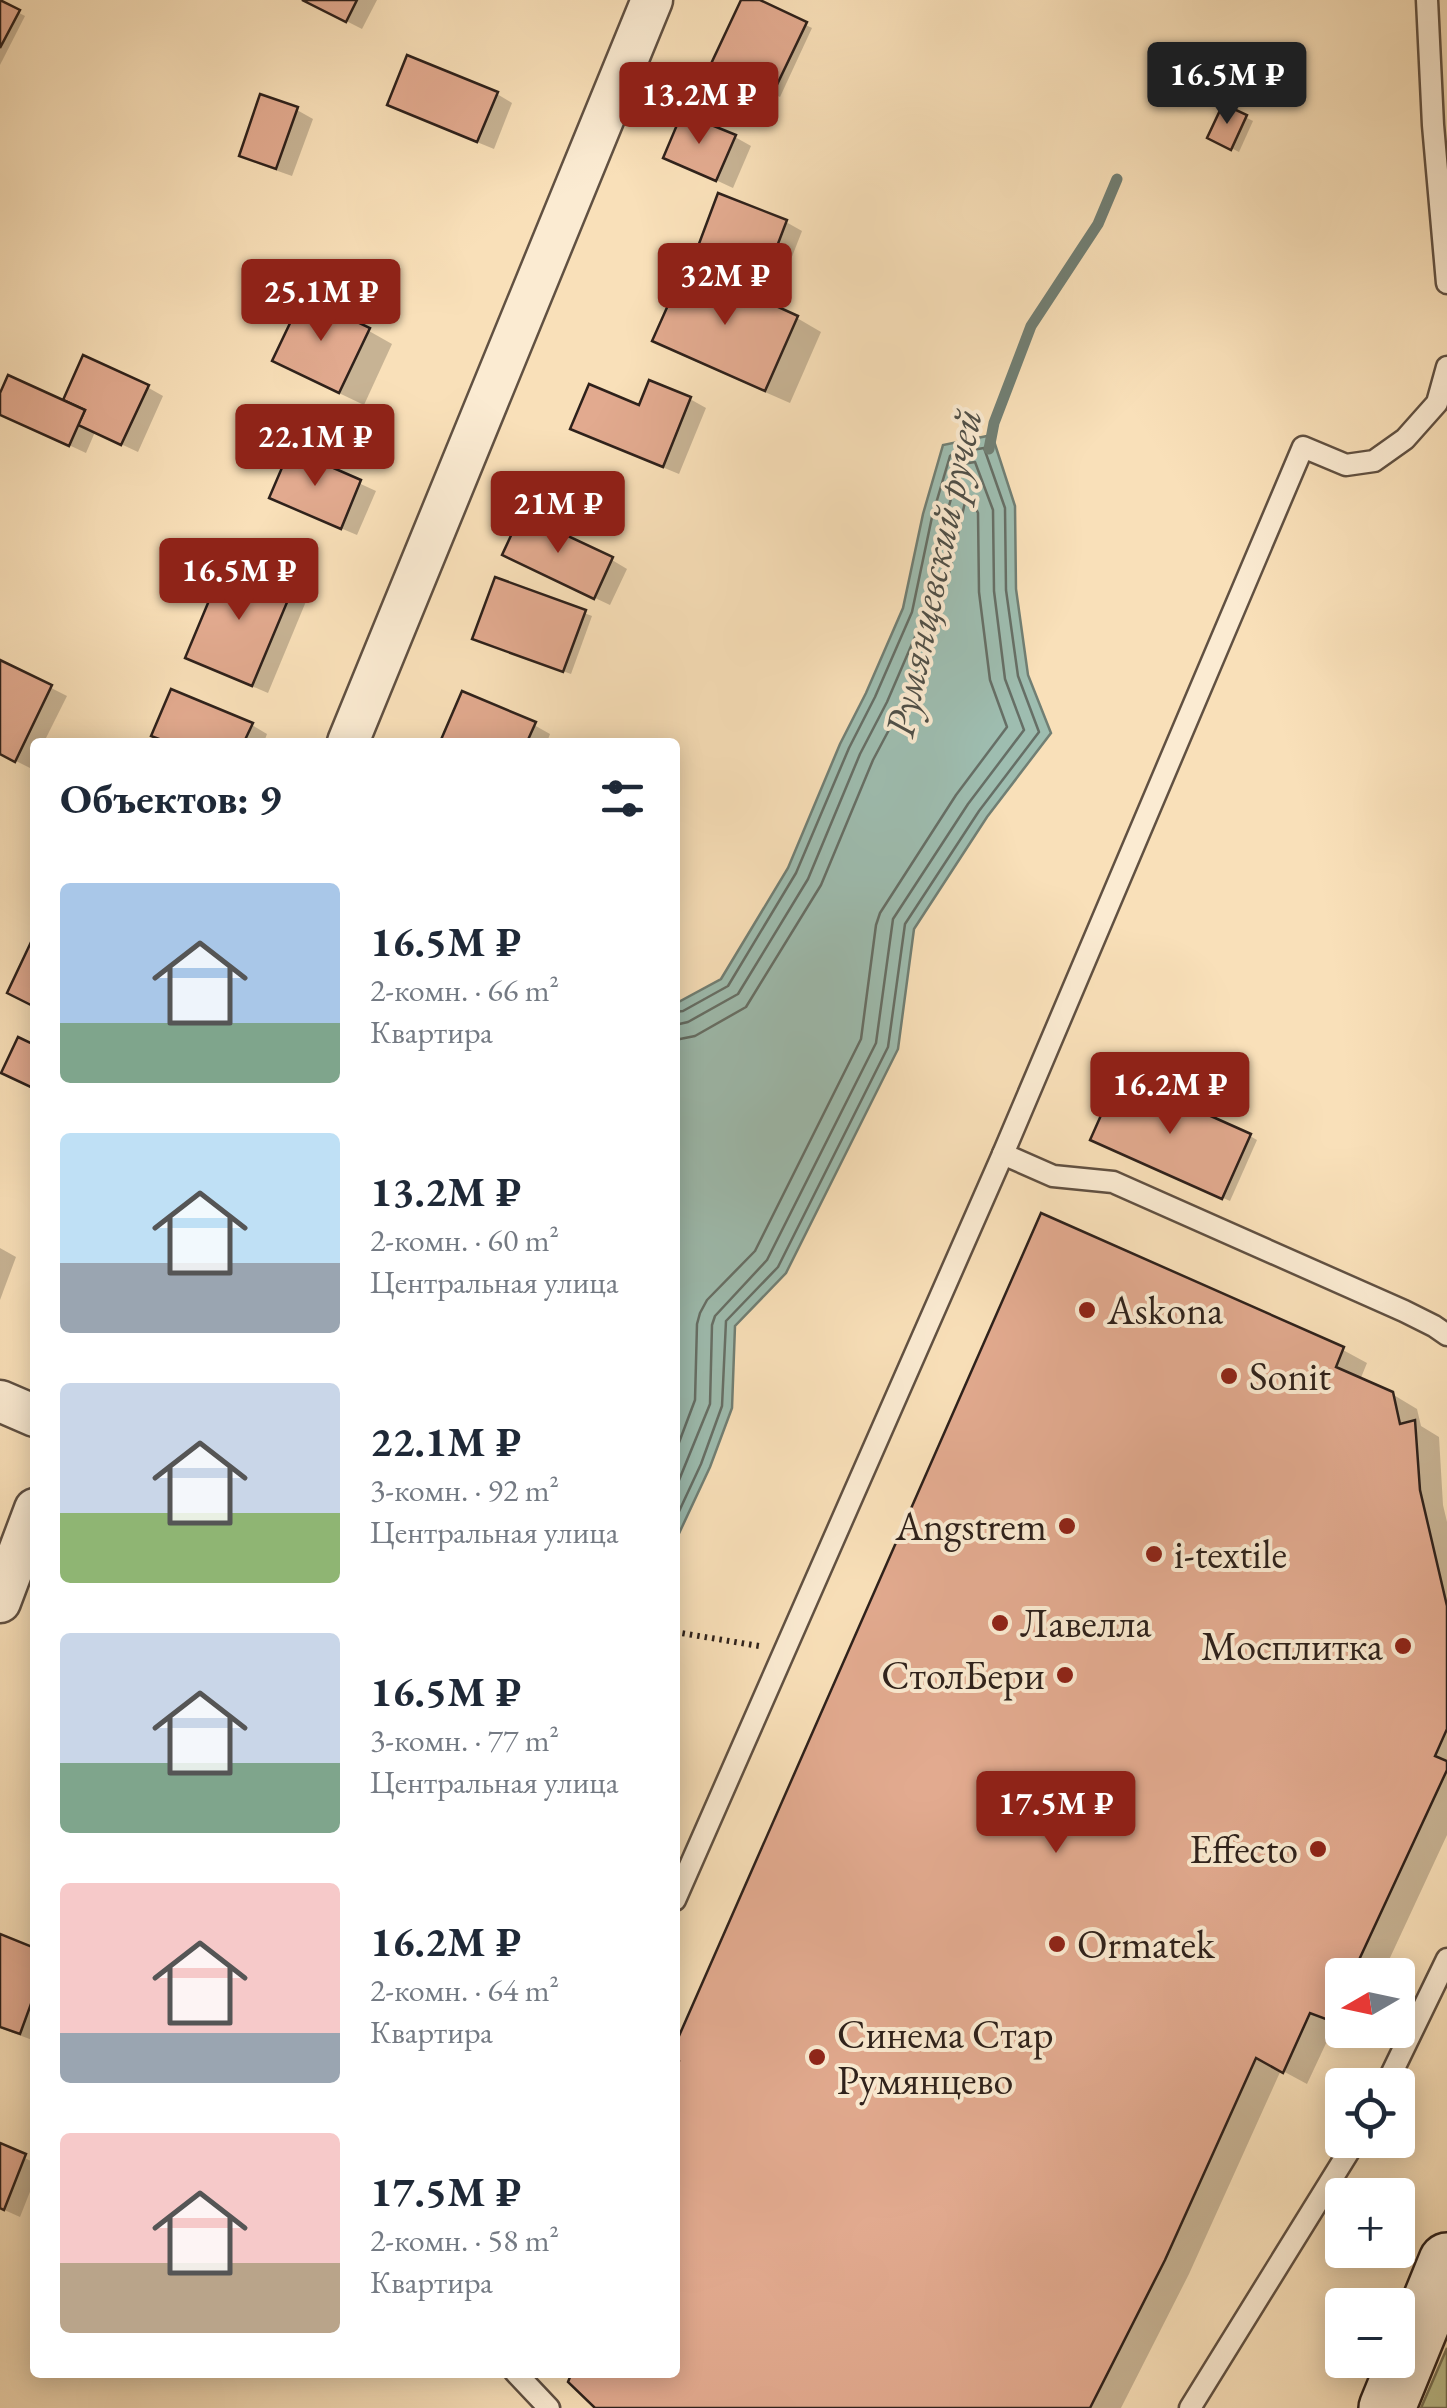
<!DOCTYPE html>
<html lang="ru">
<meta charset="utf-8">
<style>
body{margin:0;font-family:"EB Garamond",serif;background:#f6f6f7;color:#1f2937;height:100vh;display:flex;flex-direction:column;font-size:38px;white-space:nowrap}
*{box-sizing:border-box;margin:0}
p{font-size:32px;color:#747a83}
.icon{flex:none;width:55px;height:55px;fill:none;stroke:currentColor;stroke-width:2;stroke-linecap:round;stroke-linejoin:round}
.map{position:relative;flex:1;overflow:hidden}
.sheet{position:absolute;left:30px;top:738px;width:650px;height:1640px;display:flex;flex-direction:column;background:#fff;border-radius:10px;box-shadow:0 5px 25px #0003}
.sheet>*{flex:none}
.needle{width:65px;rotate:261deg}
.fabs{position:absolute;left:1325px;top:1958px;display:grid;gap:20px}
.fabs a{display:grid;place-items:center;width:90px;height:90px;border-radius:10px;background:#fff;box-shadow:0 5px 25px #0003;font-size:50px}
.price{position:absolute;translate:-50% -85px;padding:0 22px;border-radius:10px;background:#8f2418;color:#fff;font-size:32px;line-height:65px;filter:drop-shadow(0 2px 5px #0008)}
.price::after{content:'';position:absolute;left:50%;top:60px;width:30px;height:22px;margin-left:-15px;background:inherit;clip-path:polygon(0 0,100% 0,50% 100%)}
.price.current{background:#222;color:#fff}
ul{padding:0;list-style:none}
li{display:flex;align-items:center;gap:30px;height:250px;padding:0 30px}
li span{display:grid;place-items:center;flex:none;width:280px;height:200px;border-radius:10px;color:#555}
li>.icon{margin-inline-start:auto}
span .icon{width:120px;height:120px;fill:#fffc;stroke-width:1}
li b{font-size:42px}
h2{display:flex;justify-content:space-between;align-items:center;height:120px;padding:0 30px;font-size:42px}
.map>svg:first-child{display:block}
</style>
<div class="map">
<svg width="1447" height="2408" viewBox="0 0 1447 2408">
<rect width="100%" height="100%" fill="#f9e0b9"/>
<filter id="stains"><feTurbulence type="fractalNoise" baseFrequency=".002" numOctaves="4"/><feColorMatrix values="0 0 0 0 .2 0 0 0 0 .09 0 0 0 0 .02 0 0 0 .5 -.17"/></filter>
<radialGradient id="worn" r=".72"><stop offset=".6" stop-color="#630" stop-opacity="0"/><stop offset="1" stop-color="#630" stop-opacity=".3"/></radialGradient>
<path fill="#bec28f" stroke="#767255" stroke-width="2.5" d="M1447 2348V2408H1421Z"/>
<path fill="#9ebdb0" stroke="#717f74" stroke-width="2.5" d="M992 435 1015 506 1016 589 1028 675 1051 733 987 817 914 929 898 1049 786 1273 735 1326 732 1408 710 1467 675 1542V1004L721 979 788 868 840 744 866 693 903 608 923 514 943 445Z"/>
<g fill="#0003">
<path d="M305 0H377L362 29Z"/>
<path d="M744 0H754L812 28 780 97 720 69Z"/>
<path d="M0 3 25 16 0 65Z"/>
<path d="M497 94 512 103 494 149 406 113 390 104Z"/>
<path d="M1225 107 1253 121 1239 152 1210 137Z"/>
<path d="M297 110 313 119 292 176 258 164 242 155Z"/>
<path d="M735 137 751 146 733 188 666 157Z"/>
<path d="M786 222 802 231 781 285 715 257 700 248Z"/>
<path d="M687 269 797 318 821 332 790 403 679 354 655 340Z"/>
<path d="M369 331 392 344 364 405 299 374Z"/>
<path d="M147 387 163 396 138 452 95 432 86 453 0 413V399L64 404Z"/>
<path d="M690 399 706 408 679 474 589 437Z"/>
<path d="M291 452 376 491 357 535 288 506Z"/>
<path d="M612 560 627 569 610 605 521 563Z"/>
<path d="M497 580 592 616 571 674 482 642Z"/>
<path d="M292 590 307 599 268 693 204 666Z"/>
<path d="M0 662 67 696 44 742H35V762L32 769 0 753Z"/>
<path d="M464 695 534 725 550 734 547 742H443Z"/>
<path d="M252 725 267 734 264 742H168L154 735Z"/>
<path d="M1250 1136 1257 1140 1230 1201 1100 1143Z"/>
<path d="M1042 1216 1343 1350 1367 1363 1360 1380 1392 1394 1417 1409 1421 1426 1439 1437 1443 1505 1447 1522V1835L1382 1975H1342V2028L1335 2024 1307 2084 1281 2070 1189 2274 1121 2408H598L675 2372V2076L682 2060 675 2051Z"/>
<path d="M0 1248 16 1257 0 1300Z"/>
<path d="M0 1937 35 1950V2041L0 2028Z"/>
<path d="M0 2146 35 2163V2179L20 2217 0 2208Z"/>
</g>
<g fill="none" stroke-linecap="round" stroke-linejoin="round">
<g stroke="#666f66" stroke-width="2.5">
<path d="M675 1012 683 1011 728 986 796 873 849 748 875 697 912 612 932 517 950 456 954 453 984 448 1005 508 1006 590 1018 676 1039 732 979 811 905 924 888 1047 778 1267 726 1321 722 1406 701 1464 675 1520"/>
<path d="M675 1025 688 1022 738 994 808 879 860 754 887 702 924 616 945 520 960 467 963 464 975 462 993 510 994 591 1005 679 1024 730 968 804 893 919 876 1043 767 1260 715 1316 712 1325 710 1404 675 1490"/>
<path d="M675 1040 695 1036 746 1007 821 885 873 760 900 709 938 622 965 502 972 500 978 513 979 592 990 680 1007 727 956 795 880 913 876 925 861 1039 755 1251 707 1300 700 1313 697 1324 695 1400 675 1453"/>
</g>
<path stroke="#717f74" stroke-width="11" d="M989 449 994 423 1031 326 1098 224 1117 179"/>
</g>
<g fill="#e2aa8f" stroke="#2e211b" stroke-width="2.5">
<path d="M0 0 20 10 0 48Z"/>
<path d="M302 0H357L346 22Z"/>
<path d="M741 0H760L807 22 772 95 710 66Z"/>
<path d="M407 55 498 92 477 142 387 105Z"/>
<path d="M260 94 298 107 276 169 239 156Z"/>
<path d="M1223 104 1247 115 1231 150 1207 138Z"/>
<path d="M682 113 736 135 716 181 663 158Z"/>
<path d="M718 193 787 220 765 278 697 249Z"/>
<path d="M686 265 798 316 765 391 652 341Z"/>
<path d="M303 296 370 328 339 393 272 361Z"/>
<path d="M83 355 149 385 121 445 78 425 85 410 63 400Z"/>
<path d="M8 375 85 410 69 446 0 415V393Z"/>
<path d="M649 380 691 397 663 467 570 429 589 384 639 405Z"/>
<path d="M290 449 361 480 341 529 269 498Z"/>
<path d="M521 514 613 557 594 599 502 555Z"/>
<path d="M226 560 293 588 252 686 185 658Z"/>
<path d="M495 577 586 610 563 672 472 639Z"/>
<path d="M0 660 52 685 15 762 0 754Z"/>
<path d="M171 689 253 723 244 742H167L151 736Z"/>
<path d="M462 691 536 722 527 742H440Z"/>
<path d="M32 940 35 941V1007L7 993Z"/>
<path d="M18 1037 35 1045V1089L1 1073Z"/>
<path d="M1119 1075 1251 1134 1222 1199 1090 1140Z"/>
<path d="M1041 1213 1344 1347 1336 1367 1393 1392 1400 1424 1415 1420 1420 1490 1447 1606V1729L1435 1756 1447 1761V1770L1352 1975H1342V1996L1331 2021 1310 2013 1283 2073 1256 2058 1165 2260 1090 2408H595L568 2382 572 2372H675V2070L679 2061 675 2057V2045Z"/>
<path d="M0 1934 35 1948V1993L20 2034 0 2027Z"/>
<path d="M0 2143 26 2154 4 2210 0 2208Z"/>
</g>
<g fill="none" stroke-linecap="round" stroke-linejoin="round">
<g stroke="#615142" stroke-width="25">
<g id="lane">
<path d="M1427 0 1433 125 1447 283"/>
<path d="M1003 1154 1303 447 1346 465 1374 461 1405 439 1437 403 1447 367"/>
<path d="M675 1900 1003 1154 1053 1176 1113 1182 1404 1311 1434 1326 1447 1335"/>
<path d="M1386 2085 1447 1959"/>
<path d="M515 2372 549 2408"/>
<path d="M1190 2408 1356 2140"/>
</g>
</g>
<g stroke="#615142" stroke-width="45">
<g id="street">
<path d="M348 742 652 0"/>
<path d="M0 1401 35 1416"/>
<path d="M0 1602 35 1509"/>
</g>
</g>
<g stroke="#2e211b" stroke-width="60">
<path id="secondary" d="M1387 2408 1447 2261"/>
</g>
<path stroke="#2e211b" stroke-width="6" stroke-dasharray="2.5 5" stroke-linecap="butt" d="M675 1632 759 1646"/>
<use href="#lane" stroke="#fbebd2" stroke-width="20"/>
<use href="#street" stroke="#fbebd2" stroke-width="40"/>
<use href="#secondary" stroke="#fbebd2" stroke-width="55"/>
</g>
<g fill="#8f2418" stroke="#fbebd2" stroke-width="4">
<circle cx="1087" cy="1310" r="10"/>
<circle cx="1229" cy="1376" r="10"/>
<circle cx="1067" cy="1526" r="10"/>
<circle cx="1154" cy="1554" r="10"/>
<circle cx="1000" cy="1623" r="10"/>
<circle cx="1403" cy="1646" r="10"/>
<circle cx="1065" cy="1675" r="10"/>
<circle cx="1318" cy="1849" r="10"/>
<circle cx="1057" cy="1944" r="10"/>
<circle cx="817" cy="2057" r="10"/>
</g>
<g text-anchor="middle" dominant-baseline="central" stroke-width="8" stroke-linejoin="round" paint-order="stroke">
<g font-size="40" fill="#2e211b" stroke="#fbebd2" text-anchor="start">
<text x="1107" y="1310">Askona</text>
<text x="1249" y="1376">Sonit</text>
<text x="1047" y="1526" text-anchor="end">Angstrem</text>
<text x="1174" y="1554">i-textile</text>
<text x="1020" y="1623">Лавелла</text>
<text x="1383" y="1646" text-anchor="end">Мосплитка</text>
<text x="1045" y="1675" text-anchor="end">СтолБери</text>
<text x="1298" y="1849" text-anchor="end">Effecto</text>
<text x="1077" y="1944">Ormatek</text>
<text x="837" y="2034">Синема Стар<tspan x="837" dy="46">Румянцево</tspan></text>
</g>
<g font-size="42" font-style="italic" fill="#505048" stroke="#fbebd2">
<text transform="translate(933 573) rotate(-78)">Румянцевский ручей</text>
</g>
</g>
<rect width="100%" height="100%" filter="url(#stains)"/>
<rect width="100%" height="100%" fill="url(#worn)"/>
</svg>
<div class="fabs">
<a><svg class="needle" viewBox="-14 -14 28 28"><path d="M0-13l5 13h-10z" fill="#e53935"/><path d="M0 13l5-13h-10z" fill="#747a83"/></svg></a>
<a><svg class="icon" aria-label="locate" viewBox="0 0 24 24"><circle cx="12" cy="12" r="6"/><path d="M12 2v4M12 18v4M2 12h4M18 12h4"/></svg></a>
<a>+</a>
<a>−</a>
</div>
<b class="price current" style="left:1227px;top:127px">16.5M ₽</b>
<b class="price" style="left:699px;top:147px">13.2M ₽</b>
<b class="price" style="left:725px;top:328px">32M ₽</b>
<b class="price" style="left:321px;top:344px">25.1M ₽</b>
<b class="price" style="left:315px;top:489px">22.1M ₽</b>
<b class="price" style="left:558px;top:556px">21M ₽</b>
<b class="price" style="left:239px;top:623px">16.5M ₽</b>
<b class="price" style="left:1170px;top:1137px">16.2M ₽</b>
<b class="price" style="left:1056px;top:1856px">17.5M ₽</b>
<section class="sheet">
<h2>Объектов: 9<svg class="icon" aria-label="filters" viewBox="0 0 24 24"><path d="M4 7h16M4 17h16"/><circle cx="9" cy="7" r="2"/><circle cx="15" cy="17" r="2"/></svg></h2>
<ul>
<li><span style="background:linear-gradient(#a9c7e8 70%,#7fa58c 0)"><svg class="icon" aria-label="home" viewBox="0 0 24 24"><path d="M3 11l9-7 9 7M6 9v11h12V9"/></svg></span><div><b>16.5M ₽</b><p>2-комн. · 66 m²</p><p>Квартира</p></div></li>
<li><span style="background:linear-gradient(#bfe0f5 65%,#9aa5b1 0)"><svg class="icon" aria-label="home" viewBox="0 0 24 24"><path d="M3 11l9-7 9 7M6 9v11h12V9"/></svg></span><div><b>13.2M ₽</b><p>2-комн. · 60 m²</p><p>Центральная улица</p></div></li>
<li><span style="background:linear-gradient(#c9d6e8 65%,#8fb573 0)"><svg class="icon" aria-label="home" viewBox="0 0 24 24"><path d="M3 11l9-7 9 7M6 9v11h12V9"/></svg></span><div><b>22.1M ₽</b><p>3-комн. · 92 m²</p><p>Центральная улица</p></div></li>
<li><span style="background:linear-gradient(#c9d6e8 65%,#7fa58c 0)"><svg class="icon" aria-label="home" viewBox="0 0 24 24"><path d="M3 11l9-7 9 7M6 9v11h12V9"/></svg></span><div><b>16.5M ₽</b><p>3-комн. · 77 m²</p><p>Центральная улица</p></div></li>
<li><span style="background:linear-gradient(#f6c9c9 75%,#9aa5b1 0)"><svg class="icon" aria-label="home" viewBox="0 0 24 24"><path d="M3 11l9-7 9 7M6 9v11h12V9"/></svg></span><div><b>16.2M ₽</b><p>2-комн. · 64 m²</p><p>Квартира</p></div></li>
<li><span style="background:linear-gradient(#f6c9c9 65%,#b9a48a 0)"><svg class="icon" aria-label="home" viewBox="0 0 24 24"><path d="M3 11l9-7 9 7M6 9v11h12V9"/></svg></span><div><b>17.5M ₽</b><p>2-комн. · 58 m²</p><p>Квартира</p></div></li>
</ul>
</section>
</div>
